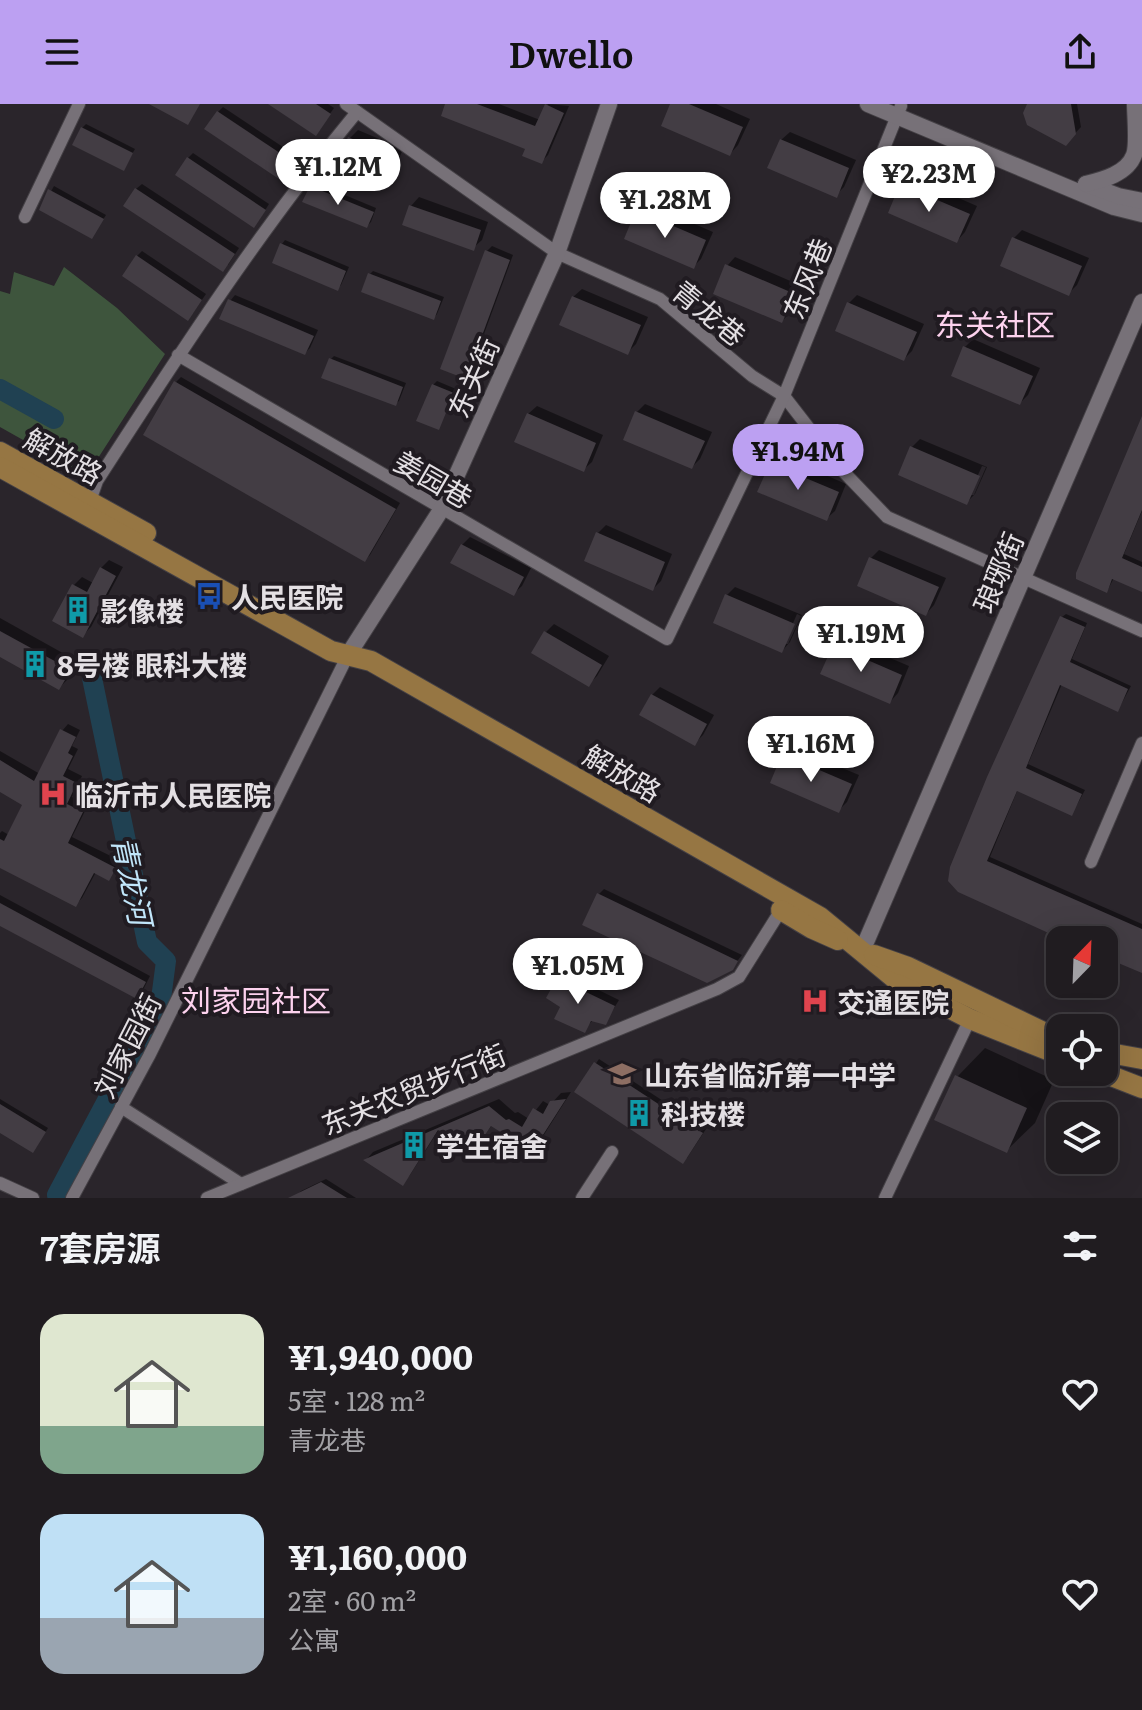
<!DOCTYPE html>
<html lang="zh">
<meta charset="utf-8">
<style>
body{margin:0;font-family:Literata,"Noto Sans SC",serif;background:#2d292d;color:#f1f3f6;height:100vh;display:flex;flex-direction:column;font-size:30px;white-space:nowrap}
*{box-sizing:border-box;margin:0}
p{font-size:26px;color:#a2a1a5}
.icon{flex:none;width:44px;height:44px;fill:none;stroke:currentColor;stroke-width:2;stroke-linecap:round;stroke-linejoin:round}
.map{position:relative;height:1094px;overflow:hidden}
.side{display:flex;flex-direction:column;background:#201c20;flex:1}
.side>*{flex:none}
.needle{width:52px;rotate:23deg}
.buttons{position:absolute;left:1046px;top:822px;display:grid;gap:16px}
.buttons a{display:grid;place-items:center;width:72px;height:72px;border-radius:16px;background:#201c20;box-shadow:0 8px 32px #0002,0 0 0 2px #3d3a3e;font-size:40px}
.price{position:absolute;translate:-50% -68px;padding:0 18px;border-radius:28px;background:#fff;color:#222;font-size:26px;line-height:52px;filter:drop-shadow(0 2px 4px #0008)}
.price::after{content:'';position:absolute;left:50%;top:48px;width:24px;height:18px;margin-left:-12px;background:inherit;clip-path:polygon(0 0,100% 0,50% 100%)}
.price.active{background:#bca0f2;color:#111}
ul{padding:0;list-style:none}
li{display:flex;align-items:center;gap:24px;height:200px;padding:0 40px}
li span{display:grid;place-items:center;flex:none;width:224px;height:160px;border-radius:24px;color:#555}
li>.icon{margin-inline-start:auto}
span .icon{width:96px;height:96px;fill:#fffc;stroke-width:1}
li b{font-size:34px}
h2{display:flex;justify-content:space-between;align-items:center;height:96px;padding:0 40px;font-size:34px}
header{display:flex;justify-content:space-between;align-items:center;height:104px;padding:0 40px;background:#bca0f2;color:#111;font-size:36px;font-weight:600}
.map>svg:first-child{display:block}
</style>
<header><svg class="icon" aria-label="menu" viewBox="0 0 24 24"><path d="M4 6h16M4 12h16M4 18h16"/></svg>Dwello<svg class="icon" aria-label="share" viewBox="0 0 24 24"><path d="M12 15V3M7 8l5-5 5 5M5 13v7h14v-7"/></svg></header>
<div class="map">
<svg width="1142" height="1094" viewBox="0 0 1142 1094">
<rect width="100%" height="100%" fill="#2a252b"/>
<path fill="#3e553d" d="M64 163 117 204 165 250 91 365 80 368 0 323V187L10 190 14 168 54 182Z"/>
<g fill="#0007" fill-rule="evenodd">
<path d="M271 0H328L334 4 320 24Z"/>
<path d="M448 0H499L540 16 548 0 569 2 548 51 541 58 528 44Z"/>
<path d="M672 0H716L750 15 738 41 730 50Z"/>
<path d="M1029 0H1077L1081 23 1066 39Z"/>
<path d="M223 3 301 55 290 72 218 8Z"/>
<path d="M86 20 135 45 124 64 82 24Z"/>
<path d="M358 26 403 45 393 69 385 78 350 34Z"/>
<path d="M790 28 856 56 844 83 836 91 781 36Z"/>
<path d="M193 49 269 100 259 116 188 54Z"/>
<path d="M910 73 977 102 965 128 957 137 902 81Z"/>
<path d="M316 79 376 104 371 118 367 122 305 97Z"/>
<path d="M142 80 239 144 228 161 136 85Z"/>
<path d="M54 82 106 111 92 133 41 105Z"/>
<path d="M419 93 488 118 482 136 473 144 405 120 411 102Z"/>
<path d="M646 99 713 128 701 155 693 163 638 107Z"/>
<path d="M1022 126 1089 154 1077 181 1069 189 1014 134Z"/>
<path d="M285 136 349 163 341 181 337 185 282 140Z"/>
<path d="M492 142 513 151 470 268 465 273 487 147Z"/>
<path d="M142 147 206 190 193 209 137 152Z"/>
<path d="M735 153 802 182 790 209 782 217 727 162Z"/>
<path d="M373 167 444 193 437 210 434 214 370 170Z"/>
<path d="M582 185 648 213 636 240 628 248 573 193Z"/>
<path d="M235 191 318 226 310 244 305 249 230 197Z"/>
<path d="M857 191 924 220 912 247 904 255 849 199Z"/>
<path d="M973 235 1040 264 1028 291 1020 299 965 243Z"/>
<path d="M334 252 406 279 399 297 395 300 331 255Z"/>
<path d="M181 273 400 399 370 451 365 456 176 278Z"/>
<path d="M437 277 456 285 438 324 433 281Z"/>
<path d="M645 300 712 328 700 355 692 363 625 335 637 308Z"/>
<path d="M537 302 603 331 592 358 583 366 528 310Z"/>
<path d="M1142 320V407L1124 450 1142 458V486L1114 474 1107 487Z"/>
<path d="M920 335 987 363 975 390 967 398 901 370 912 343ZM982 362 986 363 974 391H969Z"/>
<path d="M780 351 846 380 835 407 826 415 772 360Z"/>
<path d="M606 421 672 450 661 477 653 485 598 429Z"/>
<path d="M470 433 531 464 522 482 513 490 462 441Z"/>
<path d="M879 446 946 474 934 501 926 510 871 454Z"/>
<path d="M109 456 123 463 91 523 83 531 74 481 82 473 93 479 101 464Z"/>
<path d="M735 483 802 511 790 538 782 547 727 491ZM797 510 801 512 788 540H784Z"/>
<path d="M1066 510 1087 519 1072 555 1131 582 1118 606 1062 580 1028 660 1085 686 1072 710 1018 685 990 753 1142 820V867L1104 851V836H1069L959 787 1062 513Z"/>
<path d="M0 514 77 557 67 576 59 584 0 551Z"/>
<path d="M554 520 609 552 597 572 589 580 546 528Z"/>
<path d="M843 534 909 562 898 589 890 598 835 542Z"/>
<path d="M660 583 714 611 703 631 695 639 652 591Z"/>
<path d="M68 620 80 626 72 642 78 645 68 665 82 672 72 693 88 701 72 733 121 757 109 774 96 768 82 794 75 801 0 762V729L2 727 9 731 25 701 0 686V647L40 670 62 627Z"/>
<path d="M792 643 859 671 847 698 839 706 784 651Z"/>
<path d="M604 785 742 851 731 865 598 791Z"/>
<path d="M0 791 150 872 142 888 136 893 0 819Z"/>
<path d="M564 869 619 896 605 919 593 916 584 926 563 902 558 875Z"/>
<path d="M985 944 1054 976 1035 1019 1006 1047 957 973Z"/>
<path d="M599 955 706 1025 687 1054 577 987Z"/>
<path d="M571 988 540 1037 532 1045 492 1021 475 1044 440 1024 410 1071 402 1080 366 1056 373 1048 499 995 515 1009 518 1008 529 1015 543 997 550 1001 561 989Z"/>
<path d="M0 995 48 1024 36 1043 0 1027Z"/>
<path d="M326 1075 356 1094H295L301 1087Z"/>
</g>
<g fill="none" stroke-linecap="round" stroke-linejoin="round">
<g stroke="#204152" stroke-width="20">
<path d="M0 285 54 315"/>
<path d="M57 1091 161 895 166 857 147 838 92 574"/>
</g>
</g>
<g fill="#433d44">
<path d="M149 0H200L188 21Z"/>
<path d="M268 0H316L331 10 316 32Z"/>
<path d="M445 0H477L535 22 545 0 564 9 542 60 522 52 525 45 441 12Z"/>
<path d="M670 0H689L743 23 730 52 661 22Z"/>
<path d="M1027 0H1071L1076 30 1066 42 1027 21 1023 9Z"/>
<path d="M217 7 298 61 285 79 204 25Z"/>
<path d="M81 23 133 49 124 67 72 41Z"/>
<path d="M348 33 396 53 385 80 336 60Z"/>
<path d="M780 35 849 64 837 94 767 64Z"/>
<path d="M187 53 266 106 254 124 175 71Z"/>
<path d="M900 80 970 110 957 139 888 109Z"/>
<path d="M310 82 374 108 367 124 302 98Z"/>
<path d="M135 84 235 150 223 168 123 102Z"/>
<path d="M48 85 104 115 92 135 39 106Z"/>
<path d="M409 101 481 126 474 147 402 121Z"/>
<path d="M636 106 706 136 694 165 624 135Z"/>
<path d="M1012 133 1082 162 1069 192 1000 162Z"/>
<path d="M280 139 346 167 338 187 272 159Z"/>
<path d="M485 146 510 156 466 275 440 265Z"/>
<path d="M136 151 202 196 188 217 122 172Z"/>
<path d="M725 160 795 190 782 219 713 190Z"/>
<path d="M368 169 441 197 434 216 361 188Z"/>
<path d="M572 192 641 221 628 251 559 221Z"/>
<path d="M228 195 314 232 305 251 219 215Z"/>
<path d="M847 198 917 228 904 257 835 227Z"/>
<path d="M963 242 1033 272 1020 301 951 272Z"/>
<path d="M329 254 403 283 396 302 321 274Z"/>
<path d="M174 277 396 405 365 458 143 331Z"/>
<path d="M432 280 454 289 439 326 416 317Z"/>
<path d="M635 307 705 337 692 365 623 336Z"/>
<path d="M527 309 596 339 584 368 514 338Z"/>
<path d="M1142 312V406L1122 454 1142 463V488L1112 475 1107 489 1076 475V469Z"/>
<path d="M910 342 980 372 967 401 898 371Z"/>
<path d="M770 359 839 388 827 417 757 388Z"/>
<path d="M596 428 665 458 653 487 584 457Z"/>
<path d="M461 440 524 473 514 492 450 459Z"/>
<path d="M869 453 939 483 926 512 857 482Z"/>
<path d="M100 463 116 472 83 534 52 517 72 480 87 488Z"/>
<path d="M725 490 795 520 782 549 713 519Z"/>
<path d="M1060 512 1085 523 1070 558 1128 585 1118 608 1060 581 1026 664 1082 690 1072 712 1017 687 987 757 1142 825V869L1104 853V836H1064L958 788 948 777 950 763 987 673Z"/>
<path d="M0 527 71 566 59 586 0 553Z"/>
<path d="M544 527 602 561 589 583 531 549Z"/>
<path d="M833 541 902 571 890 600 820 570Z"/>
<path d="M651 590 707 620 695 642 639 611Z"/>
<path d="M60 625 76 633 68 649 73 652 63 672 77 679 67 700 83 708 68 739 116 764 109 777 94 769 76 803 0 764V735L4 737 22 701 0 688V656L34 677Z"/>
<path d="M782 650 852 680 839 709 770 679Z"/>
<path d="M597 789 738 857 733 866 707 879 582 821Z"/>
<path d="M0 799 146 878 137 895 0 822Z"/>
<path d="M557 874 615 902 606 921 591 917 585 929 554 915 560 903 546 894Z"/>
<path d="M594 958 703 1029 683 1060 574 988Z"/>
<path d="M955 971 1027 1004 1007 1049 934 1016Z"/>
<path d="M566 995 532 1048 491 1022 475 1046 438 1026 403 1082 363 1056 489 1002 506 1016 509 1015 522 1023 533 1004 543 1010 550 997Z"/>
<path d="M0 1000 46 1028 33 1049 0 1029Z"/>
<path d="M321 1078 347 1094H288Z"/>
</g>
<g fill="none" stroke-linecap="round" stroke-linejoin="round">
<g stroke="#444045" stroke-width="14">
<g id="minor">
<path d="M346 0 557 149 660 195 752 272 784 292 839 363 887 413 1142 527"/>
<path d="M25 113 79 0"/>
<path d="M178 251 667 535 784 292 901 2"/>
<path d="M90 397 97 377C179 250 261 124 357 8"/>
<path d="M1091 758 1142 639"/>
<path d="M121 1003 241 1080"/>
<path d="M0 1079 33 1094"/>
<path d="M72 1094 149 952 348 551"/>
<path d="M207 1094 717 885 739 873 781 806"/>
<path d="M582 1094 612 1048"/>
<path d="M885 1094 970 915"/>
</g>
</g>
<g stroke="#444045" stroke-width="18">
<g id="tertiary">
<path d="M868 0 1114 103 1142 110"/>
<path d="M1086 80 1118 92 1142 97"/>
<path d="M1086 80C1102 76 1127 70 1134 51 1138 41 1135 12 1135 0"/>
<path d="M348 551 441 406 557 149 609 0"/>
<path d="M862 847 1142 198"/>
</g>
</g>
<g stroke="#444045" stroke-width="22">
<g id="primary">
<path d="M0 348 146 429"/>
<path d="M0 363 331 547 371 557 820 813 899 878 970 915 1060 951"/>
<path d="M781 806 811 824 838 836"/>
<path d="M874 851 908 863 1060 936"/>
<path d="M1104 948 1142 955"/>
<path d="M1101 968 1142 984"/>
</g>
</g>
<use href="#minor" stroke="#777178" stroke-width="12"/>
<use href="#tertiary" stroke="#777178" stroke-width="16"/>
<use href="#primary" stroke="#967643" stroke-width="20"/>
</g>
<defs>
<g id="bus-bare" transform="scale(2.16)"><path d="M-5-6H5V4H4V6H2V4H-2V6H-4V4H-5ZM-3.5-4V0h7V-4ZM-3.5 1.2v1.5H-2V1.2ZM2 1.2v1.5H3.5V1.2Z" fill="#1a4fb4" stroke="#201b21" stroke-width="2.5" paint-order="stroke"/></g>
<g id="building-bare" transform="scale(2.16)"><path d="M-4-6H4V6H1V3H-1V6H-4ZM-2.5-4.3h1.7v1.8h-1.7ZM.8-4.3h1.7v1.8H.8ZM-2.5-1h1.7V.8h-1.7ZM.8-1h1.7V.8H.8Z" fill="#0f9aa8" stroke="#201b21" stroke-width="2.5" paint-order="stroke"/></g>
<g id="hospital-bare" transform="scale(2.16)"><path d="M-5-5h3v3.5h4V-5h3V5h-3V1.5h-4V5h-3Z" fill="#e0444e" stroke="#201b21" stroke-width="2.5" paint-order="stroke"/></g>
<g id="school-bare" transform="scale(2.16)"><path d="M0-5L7-2L0 1L-7-2ZM-4 1L0 2.5L4 1V4Q0 6-4 4Z" fill="#8d6e63" stroke="#201b21" stroke-width="2.5" paint-order="stroke"/></g>
</defs>
<g fill-rule="evenodd">
<use href="#bus-bare" x="209" y="492"/>
<use href="#building-bare" x="78" y="506"/>
<use href="#building-bare" x="35" y="560"/>
<use href="#hospital-bare" x="53" y="690"/>
<use href="#hospital-bare" x="815" y="897"/>
<use href="#school-bare" x="622" y="970"/>
<use href="#building-bare" x="639" y="1009"/>
<use href="#building-bare" x="414" y="1041"/>
</g>
<g text-anchor="middle" dominant-baseline="central" stroke-width="8" stroke-linejoin="round" paint-order="stroke">
<g font-size="28" fill="#e4e0e4" stroke="#201b21">
<text transform="translate(806 174) rotate(-68)">东风巷</text>
<text transform="translate(710 208) rotate(39)">青龙巷</text>
<text transform="translate(472 273) rotate(-66)">东关街</text>
<text transform="translate(64 351) rotate(29)">解放路</text>
<text transform="translate(434 374) rotate(30)">姜园巷</text>
<text transform="translate(997 468) rotate(-67)">琅琊街</text>
<text transform="translate(623 668) rotate(30)">解放路</text>
<text transform="translate(126 941) rotate(-63)">刘家园街</text>
<text transform="translate(413 984) rotate(-22)">东关农贸步行街</text>
</g>
<g font-size="28" font-weight="bold" fill="#e4e0e4" stroke="#201b21" text-anchor="start">
<text x="231" y="492">人民医院</text>
<text x="100" y="506">影像楼</text>
<text x="57" y="560">8号楼 眼科大楼</text>
<text x="75" y="690">临沂市人民医院</text>
<text x="837" y="897">交通医院</text>
<text x="644" y="970">山东省临沂第一中学</text>
<text x="661" y="1009">科技楼</text>
<text x="436" y="1041">学生宿舍</text>
</g>
<g font-size="30" fill="#fdd2ee" stroke="#201b21">
<text x="995" y="219">东关社区</text>
<text x="256" y="895">刘家园社区</text>
</g>
<g font-size="30" font-style="italic" fill="#c1e6fa" stroke="#201b21">
<text transform="translate(134 776) rotate(78)">青龙河</text>
</g>
</g>
</svg>
<div class="buttons">
<a><svg class="needle" viewBox="-14 -14 28 28"><path d="M0-13l5 13h-10z" fill="#e53935"/><path d="M0 13l5-13h-10z" fill="#a2a1a5"/></svg></a>
<a><svg class="icon" aria-label="locate" viewBox="0 0 24 24"><circle cx="12" cy="12" r="6"/><path d="M12 2v4M12 18v4M2 12h4M18 12h4"/></svg></a>
<a><svg class="icon" aria-label="layers" viewBox="0 0 24 24"><path d="M12 4l9 5-9 5-9-5zM3 14l9 5 9-5"/></svg></a>
</div>
<b class="price" style="left:338px;top:103px">¥1.12M</b>
<b class="price" style="left:929px;top:110px">¥2.23M</b>
<b class="price" style="left:665px;top:136px">¥1.28M</b>
<b class="price active" style="left:798px;top:388px">¥1.94M</b>
<b class="price" style="left:861px;top:570px">¥1.19M</b>
<b class="price" style="left:811px;top:680px">¥1.16M</b>
<b class="price" style="left:578px;top:902px">¥1.05M</b>
</div>
<section class="side">
<h2>7套房源<svg class="icon" aria-label="filters" viewBox="0 0 24 24"><path d="M4 7h16M4 17h16"/><circle cx="9" cy="7" r="2"/><circle cx="15" cy="17" r="2"/></svg></h2>
<ul>
<li><span style="background:linear-gradient(#dfe7d0 70%,#7fa58c 0)"><svg class="icon" aria-label="home" viewBox="0 0 24 24"><path d="M3 11l9-7 9 7M6 9v11h12V9"/></svg></span><div><b>¥1,940,000</b><p>5室 · 128 m²</p><p>青龙巷</p></div><svg class="icon" aria-label="heart" viewBox="0 0 24 24"><path d="M12 20l-8-8c-3-5 5-10 8-4 3-6 11-1 8 4z"/></svg></li>
<li><span style="background:linear-gradient(#bfe0f5 65%,#9aa5b1 0)"><svg class="icon" aria-label="home" viewBox="0 0 24 24"><path d="M3 11l9-7 9 7M6 9v11h12V9"/></svg></span><div><b>¥1,160,000</b><p>2室 · 60 m²</p><p>公寓</p></div><svg class="icon" aria-label="heart" viewBox="0 0 24 24"><path d="M12 20l-8-8c-3-5 5-10 8-4 3-6 11-1 8 4z"/></svg></li>
</ul>
</section>
